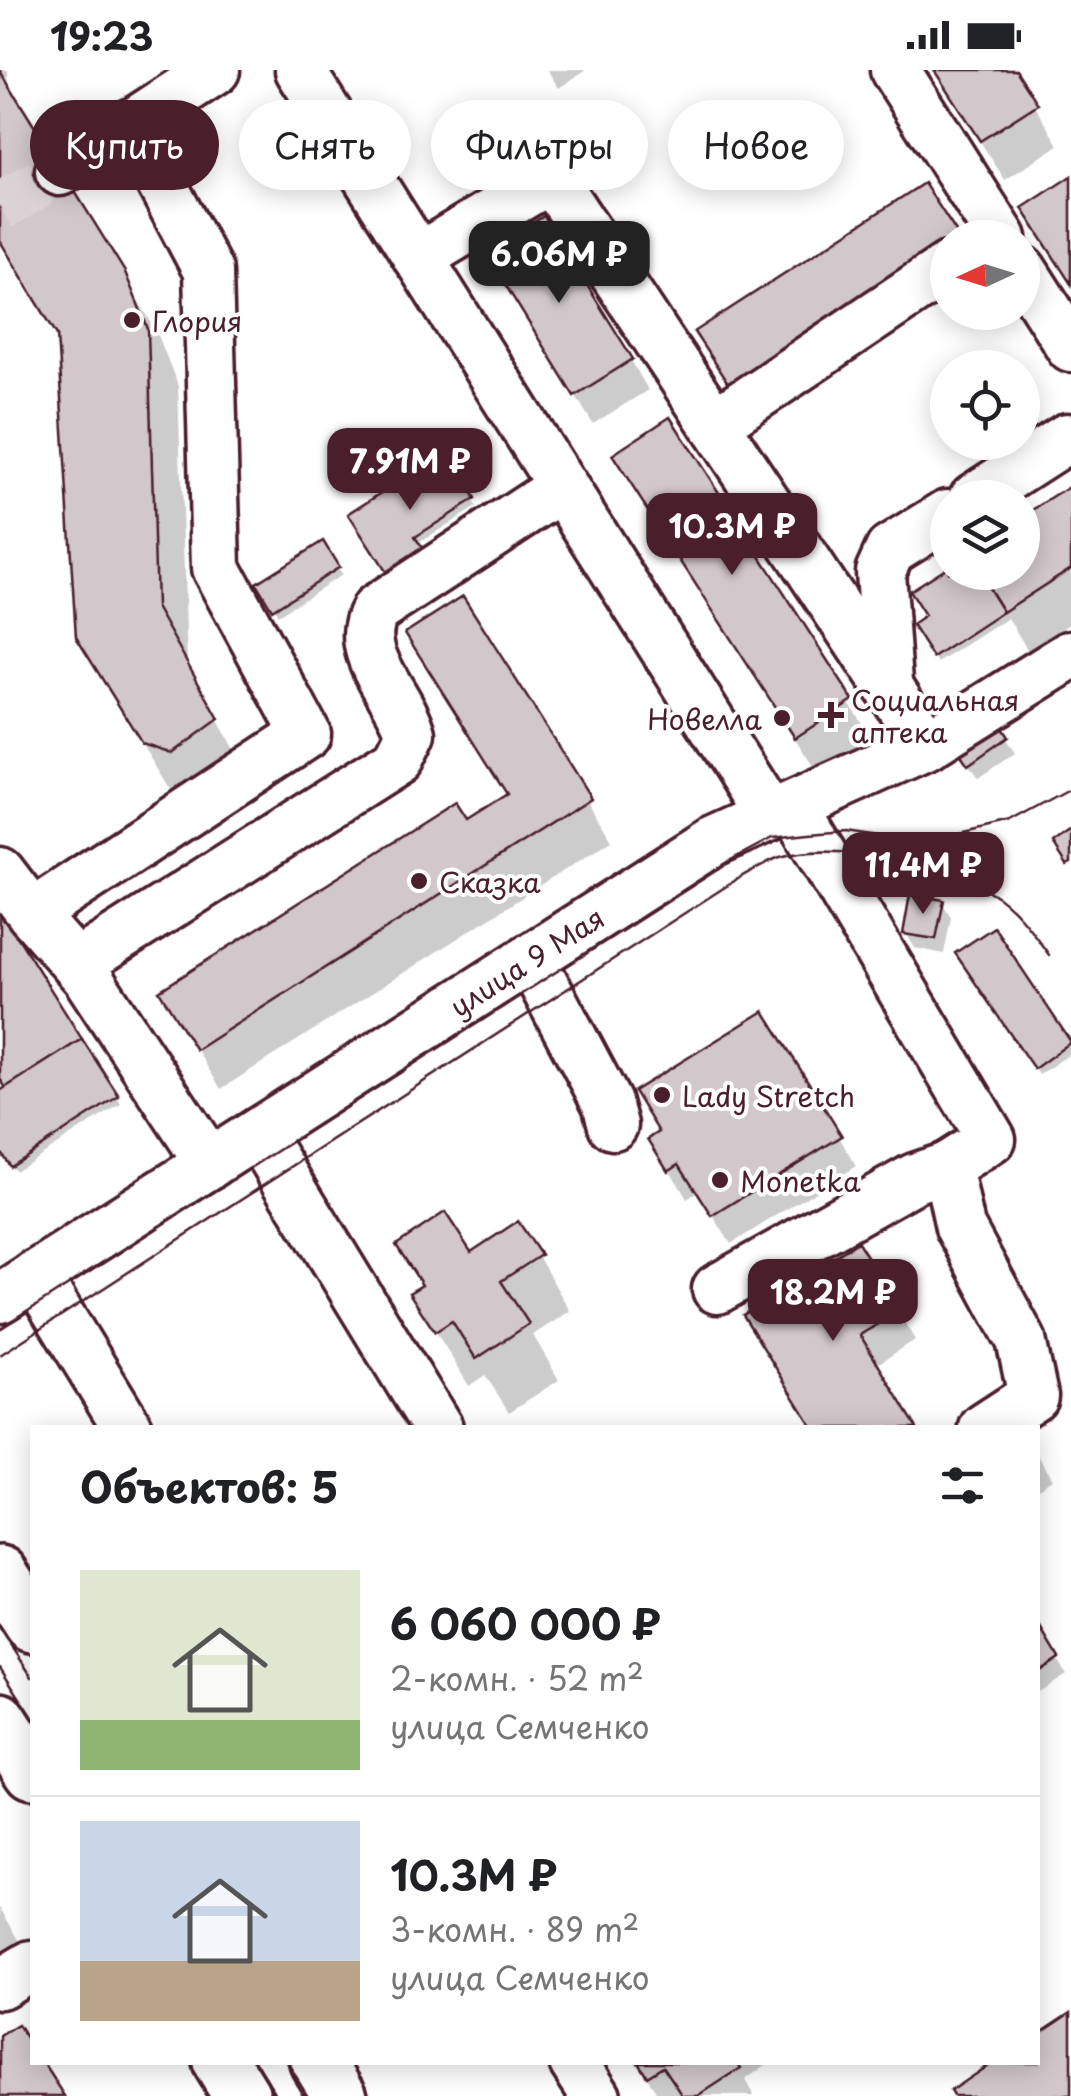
<!DOCTYPE html>
<html lang="ru">
<meta charset="utf-8">
<style>
body{margin:0;font-family:"Playpen Sans",sans-serif;background:#f6f6f6;color:#202124;height:100vh;display:flex;flex-direction:column;font-size:38px;white-space:nowrap}
*{box-sizing:border-box;margin:0}
p{font-size:32px;color:#757577}
.icon{flex:none;width:55px;height:55px;fill:none;stroke:currentColor;stroke-width:2;stroke-linecap:round;stroke-linejoin:round}
.map{position:relative;flex:1;overflow:hidden}
.sheet{position:absolute;left:30px;top:1355px;width:1010px;height:640px;display:flex;flex-direction:column;background:#fff;border-radius:0px;box-shadow:0 5px 25px #0003}
.sheet>*{flex:none}
.hud{position:absolute;left:30px;top:30px;width:1012px;height:90px;display:flex;gap:20px}
.needle{width:65px;rotate:266deg}
.controls{position:absolute;left:930px;top:150px;display:grid;gap:20px}
.controls a{display:grid;place-items:center;width:110px;height:110px;border-radius:50%;background:#fff;box-shadow:0 5px 25px #0003;font-size:50px}
.price{position:absolute;translate:-50% -85px;padding:0 22px;border-radius:20px;background:#4a1f2b;color:#fff;font-size:32px;line-height:65px;filter:drop-shadow(0 2px 5px #0008)}
.price::after{content:'';position:absolute;left:50%;top:60px;width:30px;height:22px;margin-left:-15px;background:inherit;clip-path:polygon(0 0,100% 0,50% 100%)}
.price.selected{background:#222;color:#fff}
ul{padding:0;list-style:none}
li{display:flex;align-items:center;gap:30px;height:250px;padding:0 50px}
li+li{border-top:2px solid #e0e0e0}
li span{display:grid;place-items:center;flex:none;width:280px;height:200px;border-radius:0px;color:#555}
li>.icon{margin-inline-start:auto}
span .icon{width:120px;height:120px;fill:#fffc;stroke-width:1}
li b{font-size:42px}
h2{display:flex;justify-content:space-between;align-items:center;height:120px;padding:0 50px;font-size:42px}
.chip{padding:0 35px;border-radius:45px;background:#fff;box-shadow:0 5px 25px #0003;font-size:35px;line-height:90px}
.chip.selected{background:#4a1f2b;color:#fff}
.status{display:flex;justify-content:space-between;align-items:center;height:70px;padding:0 50px;background:#fff;direction:ltr}
.status svg{height:28px;fill:currentColor}
.map>svg:first-child{display:block}
</style>
<div class="status"><b>19:23</b><svg viewBox="0 0 49 12"><path d="M0 12V9h3v3zM5 12V6h3v6zM10 12V3h3v9zM15 12V0h3v12zM26 1h20v11H26zM47 4h2v5h-2z"/></svg></div>
<div class="map">
<svg width="1071" height="2026" viewBox="0 0 1071 2026">
<rect width="100%" height="100%" fill="#fff"/>
<filter id="ink" filterUnits="userSpaceOnUse"><feTurbulence type="fractalNoise" baseFrequency=".01" numOctaves="2"/><feDisplacementMap in="SourceGraphic" scale="20" xChannelSelector="R" yChannelSelector="G"/><feConvolveMatrix kernelMatrix="1 2 1 2 8 2 1 2 1" color-interpolation-filters="sRGB"/></filter>
<g filter="url(#ink)">
<g fill="#0003">
<path d="M0 0H8L9 19 156 260 178 316 187 594 248 705 176 728 111 622 60 268 0 171Z"/>
<path d="M547 0H586L559 18Z"/>
<path d="M934 0H1013L1059 75 1005 110Z"/>
<path d="M506 213 631 290 648 320 593 354Z"/>
<path d="M669 350 874 672 820 707 638 426Z"/>
<path d="M444 386 476 437 417 474 396 514Z"/>
<path d="M1071 419V553L1028 581 1008 548 938 593 915 555 928 547 948 502H1022Z"/>
<path d="M322 474 341 505 278 545 259 514Z"/>
<path d="M462 529 612 770 221 1019 186 962 465 754 509 726Z"/>
<path d="M991 646 1015 683 978 708 963 686Z"/>
<path d="M942 832 951 847 944 884 915 878 906 863Z"/>
<path d="M0 844 121 1034 15 1101 0 1077V1023L7 1019 0 1007Z"/>
<path d="M993 860 1071 976V983L1039 1005 958 884Z"/>
<path d="M662 1063 839 1067 856 1096 731 1174 698 1122 687 1129 652 1070Z"/>
<path d="M399 1176 470 1186H538L570 1241 533 1265 559 1310 509 1342 485 1305 469 1316 413 1224 423 1218Z"/>
<path d="M898 1241 915 1270 876 1295 763 1275Z"/>
<path d="M1038 1385 1052 1409 1038 1418Z"/>
<path d="M1038 1558 1066 1604 1038 1622Z"/>
<path d="M0 1838 31 1890 0 1909Z"/>
<path d="M639 1992H770L745 2010 754 2026H658Z"/>
</g>
<g fill="#d2c7cb" stroke="#4a1f2b" stroke-width="2.5">
<path d="M934 0H1016L1038 34 980 71Z"/>
<path d="M0 1 125 202 148 259 156 537 219 649 172 683 142 673 76 567 57 265 0 171Z"/>
<path d="M1071 106V214L1022 138Z"/>
<path d="M924 113 960 168H948V180L732 320 694 262Z"/>
<path d="M544 146 633 289 574 326 485 182Z"/>
<path d="M670 347 853 630 795 668 612 385Z"/>
<path d="M445 382 475 429 415 467 427 485 390 509 348 444Z"/>
<path d="M1071 416V498L1003 542 978 502H1022V447Z"/>
<path d="M323 471 339 497 272 540 256 513Z"/>
<path d="M948 496V502H978L1003 542 933 588 912 555 925 546 909 521Z"/>
<path d="M463 526 591 728 196 980 159 921 455 733 466 750 507 724 405 563Z"/>
<path d="M992 643 1008 667 968 695 951 670Z"/>
<path d="M1071 760V793L1067 795 1053 773Z"/>
<path d="M910 824 944 830 936 869 903 864Z"/>
<path d="M0 839 82 969 6 1018 0 1009Z"/>
<path d="M994 857 1071 972 1034 999 955 883Z"/>
<path d="M764 941 842 1066 712 1146 679 1094 668 1101 648 1069 659 1062 634 1021Z"/>
<path d="M82 969 119 1026 10 1096 0 1081V1021Z"/>
<path d="M445 1142 471 1182 518 1151 541 1185 501 1211 529 1254 476 1289 452 1251 435 1262 409 1223 422 1215 396 1175Z"/>
<path d="M858 1172 901 1240 860 1265 917 1358H813L743 1245Z"/>
<path d="M1038 1553 1059 1588 1038 1602Z"/>
<path d="M1071 1942V2026H953L950 2021 993 1992H1038V1964Z"/>
<path d="M18 1955 32 1977V1992H43L65 2026H0V1966Z"/>
<path d="M638 1992H737L741 1998 698 2026H683L663 1996 647 2006Z"/>
</g>
<g fill="none" stroke-linecap="round" stroke-linejoin="round">
<path stroke="#dbd2d5" stroke-width="48" stroke-dasharray="48 24" stroke-linecap="butt" d="M0 137 60 101"/>
<g stroke="#4a1f2b" stroke-width="55">
<g id="minor">
<path d="M300 0 770 746"/>
<path d="M895 0 1002 168"/>
<path d="M130 54 208 201 216 498 306 664 32 844 87 907 210 1094"/>
<path d="M60 101 215 0"/>
<path d="M418 188 551 108 927 675"/>
<path d="M1022 200 1071 277"/>
<path d="M714 354 948 197"/>
<path d="M974 428 1067 368"/>
<path d="M888 612 880 502 890 480 948 444"/>
<path d="M794 738 991 1069 947 1097 960 1157 1021 1270 1033 1326 984 1358"/>
<path d="M0 802 32 844"/>
<path d="M530 888 607 1033 613 1055"/>
<path d="M77 894 398 690 411 664C400 623 350 583 375 540L562 417"/>
<path d="M258 1063 438 1358"/>
<path d="M35 1205 128 1358"/>
<path d="M717 1219 915 1108 947 1097"/>
<path id="s1" d="M0 1228 712 772 927 675 1071 585"/>
<path d="M0 1914 32 1895"/>
<path d="M574 1992 596 2026"/>
</g>
</g>
<g stroke="#4a1f2b" stroke-width="62">
<g id="major">
<path d="M0 1504 32 1554"/>
<path d="M0 1651 32 1701"/>
<path d="M221 1992 242 2026"/>
<path d="M318 1992 339 2026"/>
</g>
</g>
<use href="#minor" stroke="#fff" stroke-width="48"/>
<use href="#major" stroke="#fff" stroke-width="55"/>
<g stroke="#4a1f2b" stroke-width="2.5">
<path d="M0 1259 727 792 772 768 809 764 846 761 922 773 1010 752 1071 719"/>
<path d="M0 1285 739 808C752 801 766 792 780 787 835 771 943 794 992 823 1016 837 1033 863 1049 885"/>
<path d="M0 1558 32 1607"/>
<path d="M0 1597 32 1647"/>
<path d="M256 1992 277 2026"/>
<path d="M287 1992 308 2026"/>
</g>
</g>
</g>
<g fill="#4a1f2b" stroke="#fff" stroke-width="4">
<circle cx="132" cy="250" r="10"/>
<path d="M826 630h10v10h10v10h-10v10h-10v-10h-10v-10h10z"/>
<circle cx="782" cy="648" r="10"/>
<circle cx="419" cy="811" r="10"/>
<circle cx="662" cy="1025" r="10"/>
<circle cx="720" cy="1110" r="10"/>
</g>
<g text-anchor="middle" dominant-baseline="central" stroke-width="8" stroke-linejoin="round" paint-order="stroke">
<g font-size="28" fill="#4a1f2b" stroke="#fff" text-anchor="start">
<text x="152" y="250">Глория</text>
<text x="851" y="629">Социальная<tspan x="851" dy="32">аптека</tspan></text>
<text x="762" y="648" text-anchor="end">Новелла</text>
<text x="439" y="811">Сказка</text>
<text x="682" y="1025">Lady Stretch</text>
<text x="740" y="1110">Monetka</text>
</g>
<g font-size="28" fill="#4a1f2b" stroke="#fff">
<text stroke="none"><textPath href="#s1" startOffset="625">улица 9 Мая</textPath></text>
</g>
</g>
</svg>
<div class="controls">
<a><svg class="needle" viewBox="-14 -14 28 28"><path d="M0-13l5 13h-10z" fill="#e53935"/><path d="M0 13l5-13h-10z" fill="#757577"/></svg></a>
<a><svg class="icon" aria-label="locate" viewBox="0 0 24 24"><circle cx="12" cy="12" r="6"/><path d="M12 2v4M12 18v4M2 12h4M18 12h4"/></svg></a>
<a><svg class="icon" aria-label="layers" viewBox="0 0 24 24"><path d="M12 4l9 5-9 5-9-5zM3 14l9 5 9-5"/></svg></a>
</div>
<b class="price selected" style="left:559px;top:236px">6.06M ₽</b>
<b class="price" style="left:410px;top:443px">7.91M ₽</b>
<b class="price" style="left:732px;top:508px">10.3M ₽</b>
<b class="price" style="left:923px;top:847px">11.4M ₽</b>
<b class="price" style="left:833px;top:1274px">18.2M ₽</b>
<div class="hud">
<a class="chip selected">Купить</a>
<a class="chip">Снять</a>
<a class="chip">Фильтры</a>
<a class="chip">Новое</a>
</div>
<section class="sheet">
<h2>Объектов: 5<svg class="icon" aria-label="filters" viewBox="0 0 24 24"><path d="M4 7h16M4 17h16"/><circle cx="9" cy="7" r="2"/><circle cx="15" cy="17" r="2"/></svg></h2>
<ul>
<li><span style="background:linear-gradient(#dfe7d0 75%,#8fb573 0)"><svg class="icon" aria-label="home" viewBox="0 0 24 24"><path d="M3 11l9-7 9 7M6 9v11h12V9"/></svg></span><div><b>6 060 000 ₽</b><p>2-комн. · 52 m²</p><p>улица Семченко</p></div></li>
<li><span style="background:linear-gradient(#c9d6e8 70%,#b9a48a 0)"><svg class="icon" aria-label="home" viewBox="0 0 24 24"><path d="M3 11l9-7 9 7M6 9v11h12V9"/></svg></span><div><b>10.3M ₽</b><p>3-комн. · 89 m²</p><p>улица Семченко</p></div></li>
</ul>
</section>
</div>
